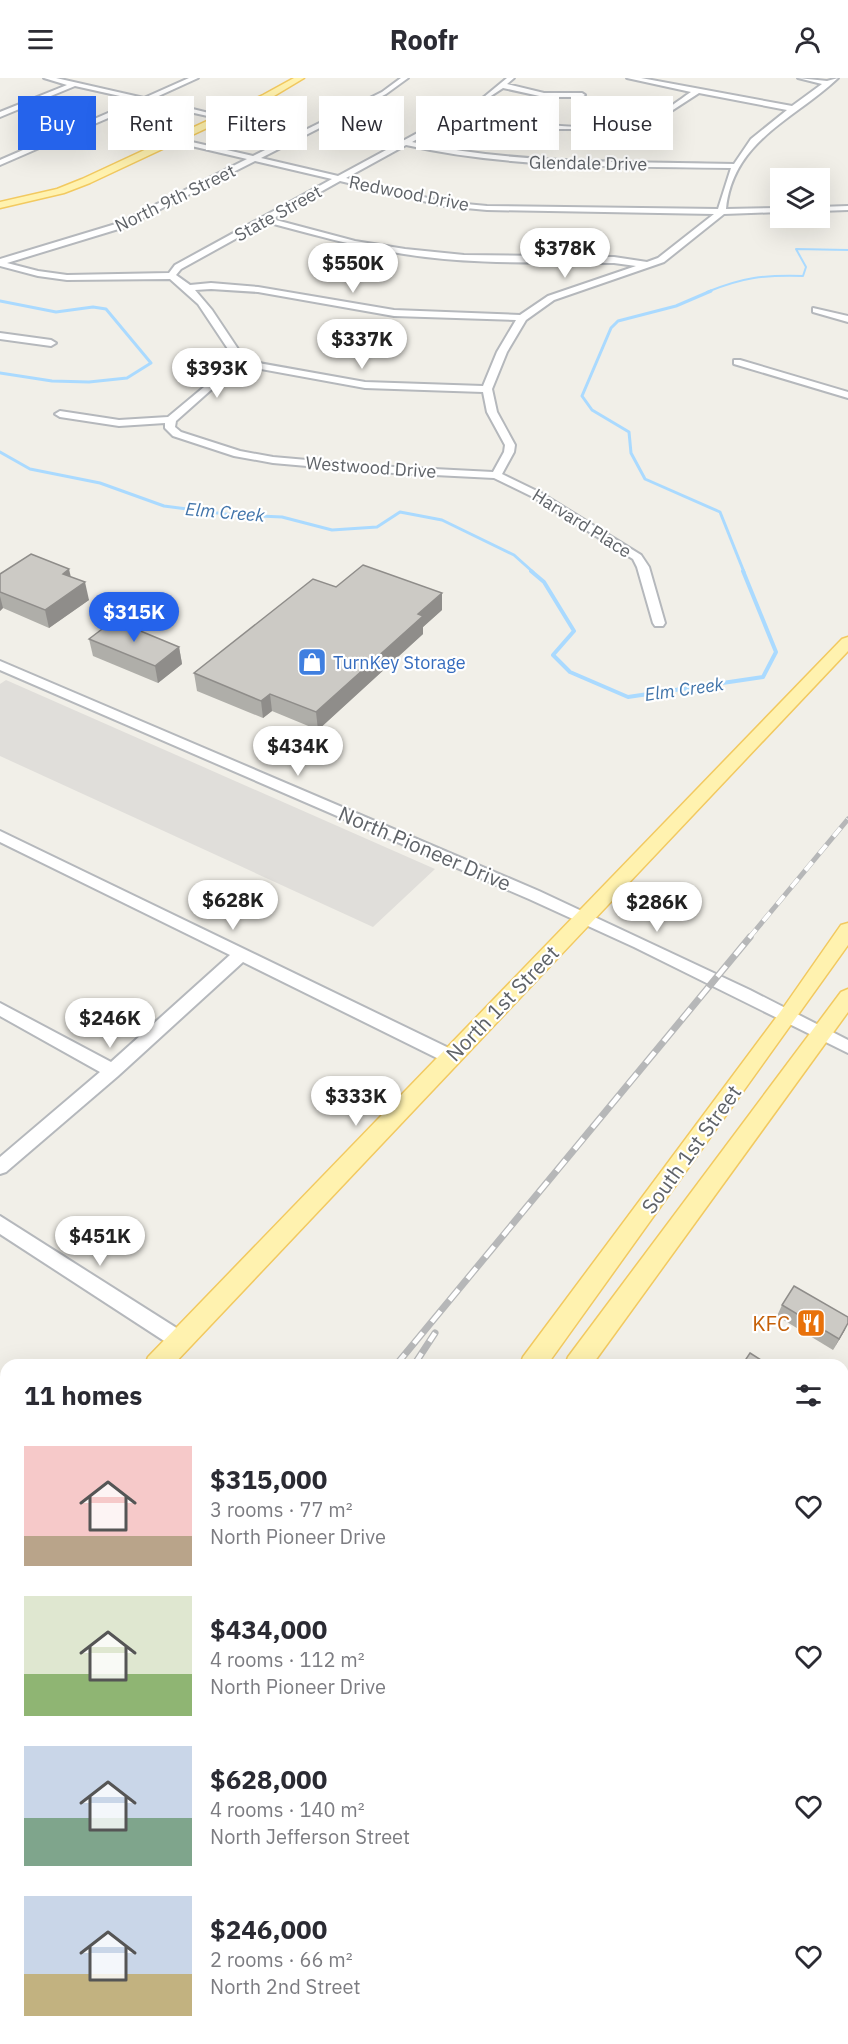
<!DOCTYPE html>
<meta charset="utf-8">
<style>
body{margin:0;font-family:"IBM Plex Sans",sans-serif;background:#f7f7f7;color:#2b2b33;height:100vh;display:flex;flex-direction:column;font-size:22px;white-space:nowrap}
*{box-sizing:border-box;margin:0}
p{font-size:20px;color:#7c7c81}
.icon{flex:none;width:33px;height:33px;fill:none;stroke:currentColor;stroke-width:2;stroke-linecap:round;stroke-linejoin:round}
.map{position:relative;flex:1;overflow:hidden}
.sheet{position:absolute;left:0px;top:1281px;width:849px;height:686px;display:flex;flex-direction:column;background:#fff;border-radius:18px 18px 0 0;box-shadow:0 6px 24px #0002}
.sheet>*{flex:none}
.guide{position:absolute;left:18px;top:18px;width:813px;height:54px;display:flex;gap:12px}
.fabs{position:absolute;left:770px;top:90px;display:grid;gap:12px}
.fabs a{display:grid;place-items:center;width:60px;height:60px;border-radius:0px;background:#fff;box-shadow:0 6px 24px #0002;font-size:30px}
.price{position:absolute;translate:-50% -51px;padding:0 14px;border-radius:21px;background:#fff;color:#222;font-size:20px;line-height:39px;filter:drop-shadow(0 2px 3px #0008)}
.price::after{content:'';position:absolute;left:50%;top:36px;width:18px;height:14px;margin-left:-9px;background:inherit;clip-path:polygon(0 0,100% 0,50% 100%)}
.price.active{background:#2563eb;color:#fff}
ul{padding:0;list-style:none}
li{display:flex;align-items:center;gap:18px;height:150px;padding:0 24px}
li span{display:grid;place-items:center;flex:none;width:168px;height:120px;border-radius:0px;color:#555}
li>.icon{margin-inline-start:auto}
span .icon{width:72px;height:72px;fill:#fffc;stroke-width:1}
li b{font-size:26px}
h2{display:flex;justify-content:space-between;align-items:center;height:72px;padding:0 24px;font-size:26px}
.pill{padding:0 21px;border-radius:0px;background:#fff;box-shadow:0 6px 24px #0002;font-size:21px;line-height:54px}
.pill.active{background:#2563eb;color:#fff}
header{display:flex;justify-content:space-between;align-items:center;height:78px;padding:0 24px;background:#fff;font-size:27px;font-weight:800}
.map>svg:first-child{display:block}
</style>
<header><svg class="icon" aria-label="menu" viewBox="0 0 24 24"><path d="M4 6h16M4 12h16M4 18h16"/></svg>Roofr<svg class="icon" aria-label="person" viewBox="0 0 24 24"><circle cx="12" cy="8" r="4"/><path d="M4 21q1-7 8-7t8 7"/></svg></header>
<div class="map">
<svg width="848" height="1966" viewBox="0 0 848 1966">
<rect width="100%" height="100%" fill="#f1efe8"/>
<path fill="#e0deda" d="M6 602 435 791 373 849 0 678V606Z"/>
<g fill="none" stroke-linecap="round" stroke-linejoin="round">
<path stroke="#aadaff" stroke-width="2" d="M707 214C744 199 763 197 803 198L806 189 796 171 848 172"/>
<g stroke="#aadaff" stroke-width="3">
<path d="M711 213 676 228 618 243 611 250 582 318 592 332 629 354 631 375 645 401 720 434 744 494"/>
<path d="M0 223 56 234 93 229 106 231 151 285 127 300 89 304 52 303 0 295"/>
<path d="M0 374 30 391 100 405 164 428 233 437 282 439 332 452 377 449 400 434 442 442 514 477 533 494"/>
</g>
<path stroke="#aadaff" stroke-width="4" d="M531 493 544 504 574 553 553 577 570 594 628 619 763 599 776 574 743 493"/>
<g stroke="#b5b8bc" stroke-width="4">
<g id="minor">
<path d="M44 0H56L144 20 189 0H198L152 21 225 39 221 41 145 24 0 87V82L138 22 75 8 0 39V34L67 7Z"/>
<path d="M401 0H408L386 16 261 80 338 98 484 19 507 0H514L507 6 544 15H582L585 17 582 19H544L503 10 468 33C525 45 595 59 652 38 666 33 679 22 691 14L627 0H641L792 28 822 6 798 0 827 3 838 0C795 41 733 62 726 131L780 130V134L724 136 664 184 554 222 526 242 507 274 492 311 497 334 515 367 514 374 502 396 541 415 641 477 649 489 665 545 663 548H655L653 545 637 489 633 481 533 419 494 400 375 394 273 385 234 378 173 358 165 350V345L119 348 60 339 55 336 60 333 119 342 168 339 228 289 232 284V277L198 226 170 201 67 202 38 198 0 188V181L119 145 247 81 170 63V59L253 78 382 14ZM699 15 787 32 751 61 734 86C626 83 517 87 412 64L462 36 559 51H610L634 48 662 39ZM406 67C513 91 622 88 731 90L718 131 487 128 444 124 346 100ZM255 83 332 101 175 187 169 195 67 197 38 193 7 185 125 149ZM340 103 444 128 487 132 714 136 658 180 647 184 614 179 464 177 405 171 355 163 272 141ZM266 144C311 156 357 169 404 176 473 187 544 184 614 185L636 188 548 218 520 237 394 232 258 209 211 205 190 207 176 197 181 191ZM211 211 258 214 394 238 516 242 497 274 483 308 365 304 242 282V277L212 232 195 212ZM239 287 365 310 483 314 487 334 505 367 504 374 493 394 375 388 273 379 240 373 181 354 175 349 176 343Z"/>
<path d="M848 128V132L819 133V129Z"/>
<path d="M813 230 848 238V244L813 234Z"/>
<path d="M0 255 51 262 56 265 51 268 0 261Z"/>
<path d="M734 282H740L848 314V320L734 286Z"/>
<path d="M0 583 539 813 750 912 848 962V975L634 869 529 821 0 592Z"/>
<path d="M0 753 457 974 459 979 457 984 451 985 445 984 243 884 118 998 6 1094 0 1096V1079L100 994 0 938V925L111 984 230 877 0 764Z"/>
<path d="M0 1138 186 1256 189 1262 186 1268 179 1271 172 1268 0 1156Z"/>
<path d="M843 1474 848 1476V1517L843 1515Z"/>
</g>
</g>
<g stroke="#f2c960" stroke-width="3">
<g id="major">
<path d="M294 0H304L269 21 90 105 64 115 0 130V124L57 111 82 101 263 17Z"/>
<path d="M848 559V573L173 1287H145L148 1279 842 561Z"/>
<path d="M848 845V867L547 1287H520L523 1279 781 933 841 847Z"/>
<path d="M848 911V934L592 1287H565L568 1279 841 914Z"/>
<path d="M6 1468V1503L0 1506V1471Z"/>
<path d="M66 1960H100L98 1966H63Z"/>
</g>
</g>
<g stroke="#f9ab00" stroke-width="3">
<path id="highway" d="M6 1943V1960H31L29 1966H0V1946Z"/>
</g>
<use href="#minor" fill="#fff" fill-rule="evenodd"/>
<use href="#major" fill="#fff2af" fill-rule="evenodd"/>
<use href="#highway" fill="#fde293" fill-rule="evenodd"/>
<g stroke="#b6b7b8" stroke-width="5">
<path id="rail-far2" d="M749 860 848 741"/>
</g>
<g stroke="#b6b7b8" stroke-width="7">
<g id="rail-far1">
<path d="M396 1287 750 859"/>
<path d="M414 1287 435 1255"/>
</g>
</g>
<g stroke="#b6b7b8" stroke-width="8">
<g id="rail">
<path d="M0 1762 6 1755"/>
<path d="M0 1848 6 1840"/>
</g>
</g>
<use href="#rail-far2" stroke="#fff" stroke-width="4" stroke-dasharray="11" stroke-linecap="butt"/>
<use href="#rail-far1" stroke="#fff" stroke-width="4.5" stroke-dasharray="14" stroke-linecap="butt"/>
<use href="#rail" stroke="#fff" stroke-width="6" stroke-dasharray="19" stroke-linecap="butt"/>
</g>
<g fill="#afaea9">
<path d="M0 496 71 499 89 522 49 550 3 530 0 533Z"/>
<path d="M442 532 423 549V556L318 652 272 633 263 640 197 613 194 595Z"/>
<path d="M89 561 179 569 182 586 158 605 93 578Z"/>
<path d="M782 1227 845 1252 833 1272 777 1238Z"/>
<path d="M609 1960H729L736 1966H606Z"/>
</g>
<g fill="#8f8d8a">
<path d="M69 491 73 508 63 496Z"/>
<path d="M85 504 89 522 49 550 45 532Z"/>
<path d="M442 515V532L423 549V556L318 652 316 634 418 536Z"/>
<path d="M0 518 3 530 0 533Z"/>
<path d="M179 569 182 586 158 605 155 588Z"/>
<path d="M270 616 272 633 263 640 261 623Z"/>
<path d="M848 1245 845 1252 833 1272 839 1261Z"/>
</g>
<g fill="#cccac5" stroke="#8f8d8a" stroke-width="1.5">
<path d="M31 476 69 491 63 496 85 504 45 532 0 514V496Z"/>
<path d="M363 487 442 515 418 536 423 538 316 634 270 616 261 623 194 595 313 501 336 509Z"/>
<path d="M114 542 179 569 155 588 89 561Z"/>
<path d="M794 1208 848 1239V1245L839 1261 782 1227Z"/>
<path d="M750 1275 769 1287H742Z"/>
<path d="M612 1960H729L736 1966H609Z"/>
</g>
<defs>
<g id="shop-square" transform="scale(1.5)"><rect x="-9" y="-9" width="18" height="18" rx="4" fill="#3f7fe0" stroke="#fff"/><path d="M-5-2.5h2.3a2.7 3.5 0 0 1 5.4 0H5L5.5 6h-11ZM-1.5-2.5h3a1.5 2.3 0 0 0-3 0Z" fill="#fff"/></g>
<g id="restaurant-square" transform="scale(1.5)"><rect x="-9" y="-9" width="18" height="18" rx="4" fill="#e8710a" stroke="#fff"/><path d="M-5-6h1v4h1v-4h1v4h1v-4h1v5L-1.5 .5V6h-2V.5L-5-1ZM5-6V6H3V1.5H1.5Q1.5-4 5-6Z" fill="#fff"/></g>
</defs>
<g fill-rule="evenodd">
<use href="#shop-square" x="312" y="584"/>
<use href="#restaurant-square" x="811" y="1245"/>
</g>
<g text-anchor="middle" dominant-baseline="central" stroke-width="4.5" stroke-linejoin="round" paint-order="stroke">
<g font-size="18" fill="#5f6368" stroke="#fff">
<text transform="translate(588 85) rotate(1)">Glendale Drive</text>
<text transform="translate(409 115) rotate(11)">Redwood Drive</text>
<text transform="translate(175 120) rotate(-26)">North 9th Street</text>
<text transform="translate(278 135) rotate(-29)">State Street</text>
<text transform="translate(371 389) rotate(4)">Westwood Drive</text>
<text transform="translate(582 445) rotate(32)">Harvard Place</text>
</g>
<g font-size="18" font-style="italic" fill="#4174aa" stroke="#fff">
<text transform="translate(225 434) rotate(5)">Elm Creek</text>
<text transform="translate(684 611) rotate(-8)">Elm Creek</text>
</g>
<g font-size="18" fill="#366cbe" stroke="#fff" text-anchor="start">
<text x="333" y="584">TurnKey Storage</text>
</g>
<g font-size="21" fill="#5f6368" stroke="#fff">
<text transform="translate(425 770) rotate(23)">North Pioneer Drive</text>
<text transform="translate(502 925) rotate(-46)">North 1st Street</text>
<text transform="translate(691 1071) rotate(-54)">South 1st Street</text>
</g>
<g font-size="21" fill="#c56008" stroke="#fff" text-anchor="end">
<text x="790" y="1245">KFC</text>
</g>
</g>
</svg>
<div class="fabs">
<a><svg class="icon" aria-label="layers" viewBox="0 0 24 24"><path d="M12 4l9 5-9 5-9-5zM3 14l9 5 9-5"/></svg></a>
</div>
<b class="price" style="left:565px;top:201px">$378K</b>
<b class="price" style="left:353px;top:216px">$550K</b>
<b class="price" style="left:362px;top:292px">$337K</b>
<b class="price" style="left:217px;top:321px">$393K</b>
<b class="price active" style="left:134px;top:565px">$315K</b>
<b class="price" style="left:298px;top:699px">$434K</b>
<b class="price" style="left:233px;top:853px">$628K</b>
<b class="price" style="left:657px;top:855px">$286K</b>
<b class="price" style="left:110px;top:971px">$246K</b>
<b class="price" style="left:356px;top:1049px">$333K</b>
<b class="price" style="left:100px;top:1189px">$451K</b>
<div class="guide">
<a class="pill active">Buy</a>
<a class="pill">Rent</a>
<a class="pill">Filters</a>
<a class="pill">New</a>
<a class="pill">Apartment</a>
<a class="pill">House</a>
</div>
<section class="sheet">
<h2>11 homes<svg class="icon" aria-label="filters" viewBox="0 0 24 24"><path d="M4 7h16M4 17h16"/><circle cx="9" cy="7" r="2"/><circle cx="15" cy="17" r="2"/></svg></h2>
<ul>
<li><span style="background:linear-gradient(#f6c9c9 75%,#b9a48a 0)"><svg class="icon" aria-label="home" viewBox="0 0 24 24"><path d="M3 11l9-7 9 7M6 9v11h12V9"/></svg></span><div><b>$315,000</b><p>3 rooms · 77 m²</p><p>North Pioneer Drive</p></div><svg class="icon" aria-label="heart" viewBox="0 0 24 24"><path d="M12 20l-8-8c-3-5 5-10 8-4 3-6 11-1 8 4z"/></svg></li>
<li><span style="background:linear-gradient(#dfe7d0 65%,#8fb573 0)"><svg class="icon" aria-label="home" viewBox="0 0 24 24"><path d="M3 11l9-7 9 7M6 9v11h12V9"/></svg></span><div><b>$434,000</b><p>4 rooms · 112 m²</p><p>North Pioneer Drive</p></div><svg class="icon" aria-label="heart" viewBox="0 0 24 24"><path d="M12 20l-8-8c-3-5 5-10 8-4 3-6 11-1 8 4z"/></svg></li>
<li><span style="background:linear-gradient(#c9d6e8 60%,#7fa58c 0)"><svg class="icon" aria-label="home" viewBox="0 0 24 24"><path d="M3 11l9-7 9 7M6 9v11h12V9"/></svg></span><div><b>$628,000</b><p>4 rooms · 140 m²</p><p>North Jefferson Street</p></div><svg class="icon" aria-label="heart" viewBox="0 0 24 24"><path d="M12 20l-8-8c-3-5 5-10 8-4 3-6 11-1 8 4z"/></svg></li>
<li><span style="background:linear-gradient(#c9d6e8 65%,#c2b280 0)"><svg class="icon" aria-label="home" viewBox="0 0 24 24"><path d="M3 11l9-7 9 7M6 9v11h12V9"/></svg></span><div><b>$246,000</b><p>2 rooms · 66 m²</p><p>North 2nd Street</p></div><svg class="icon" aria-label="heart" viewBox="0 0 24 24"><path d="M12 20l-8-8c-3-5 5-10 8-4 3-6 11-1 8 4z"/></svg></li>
</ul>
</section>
</div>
